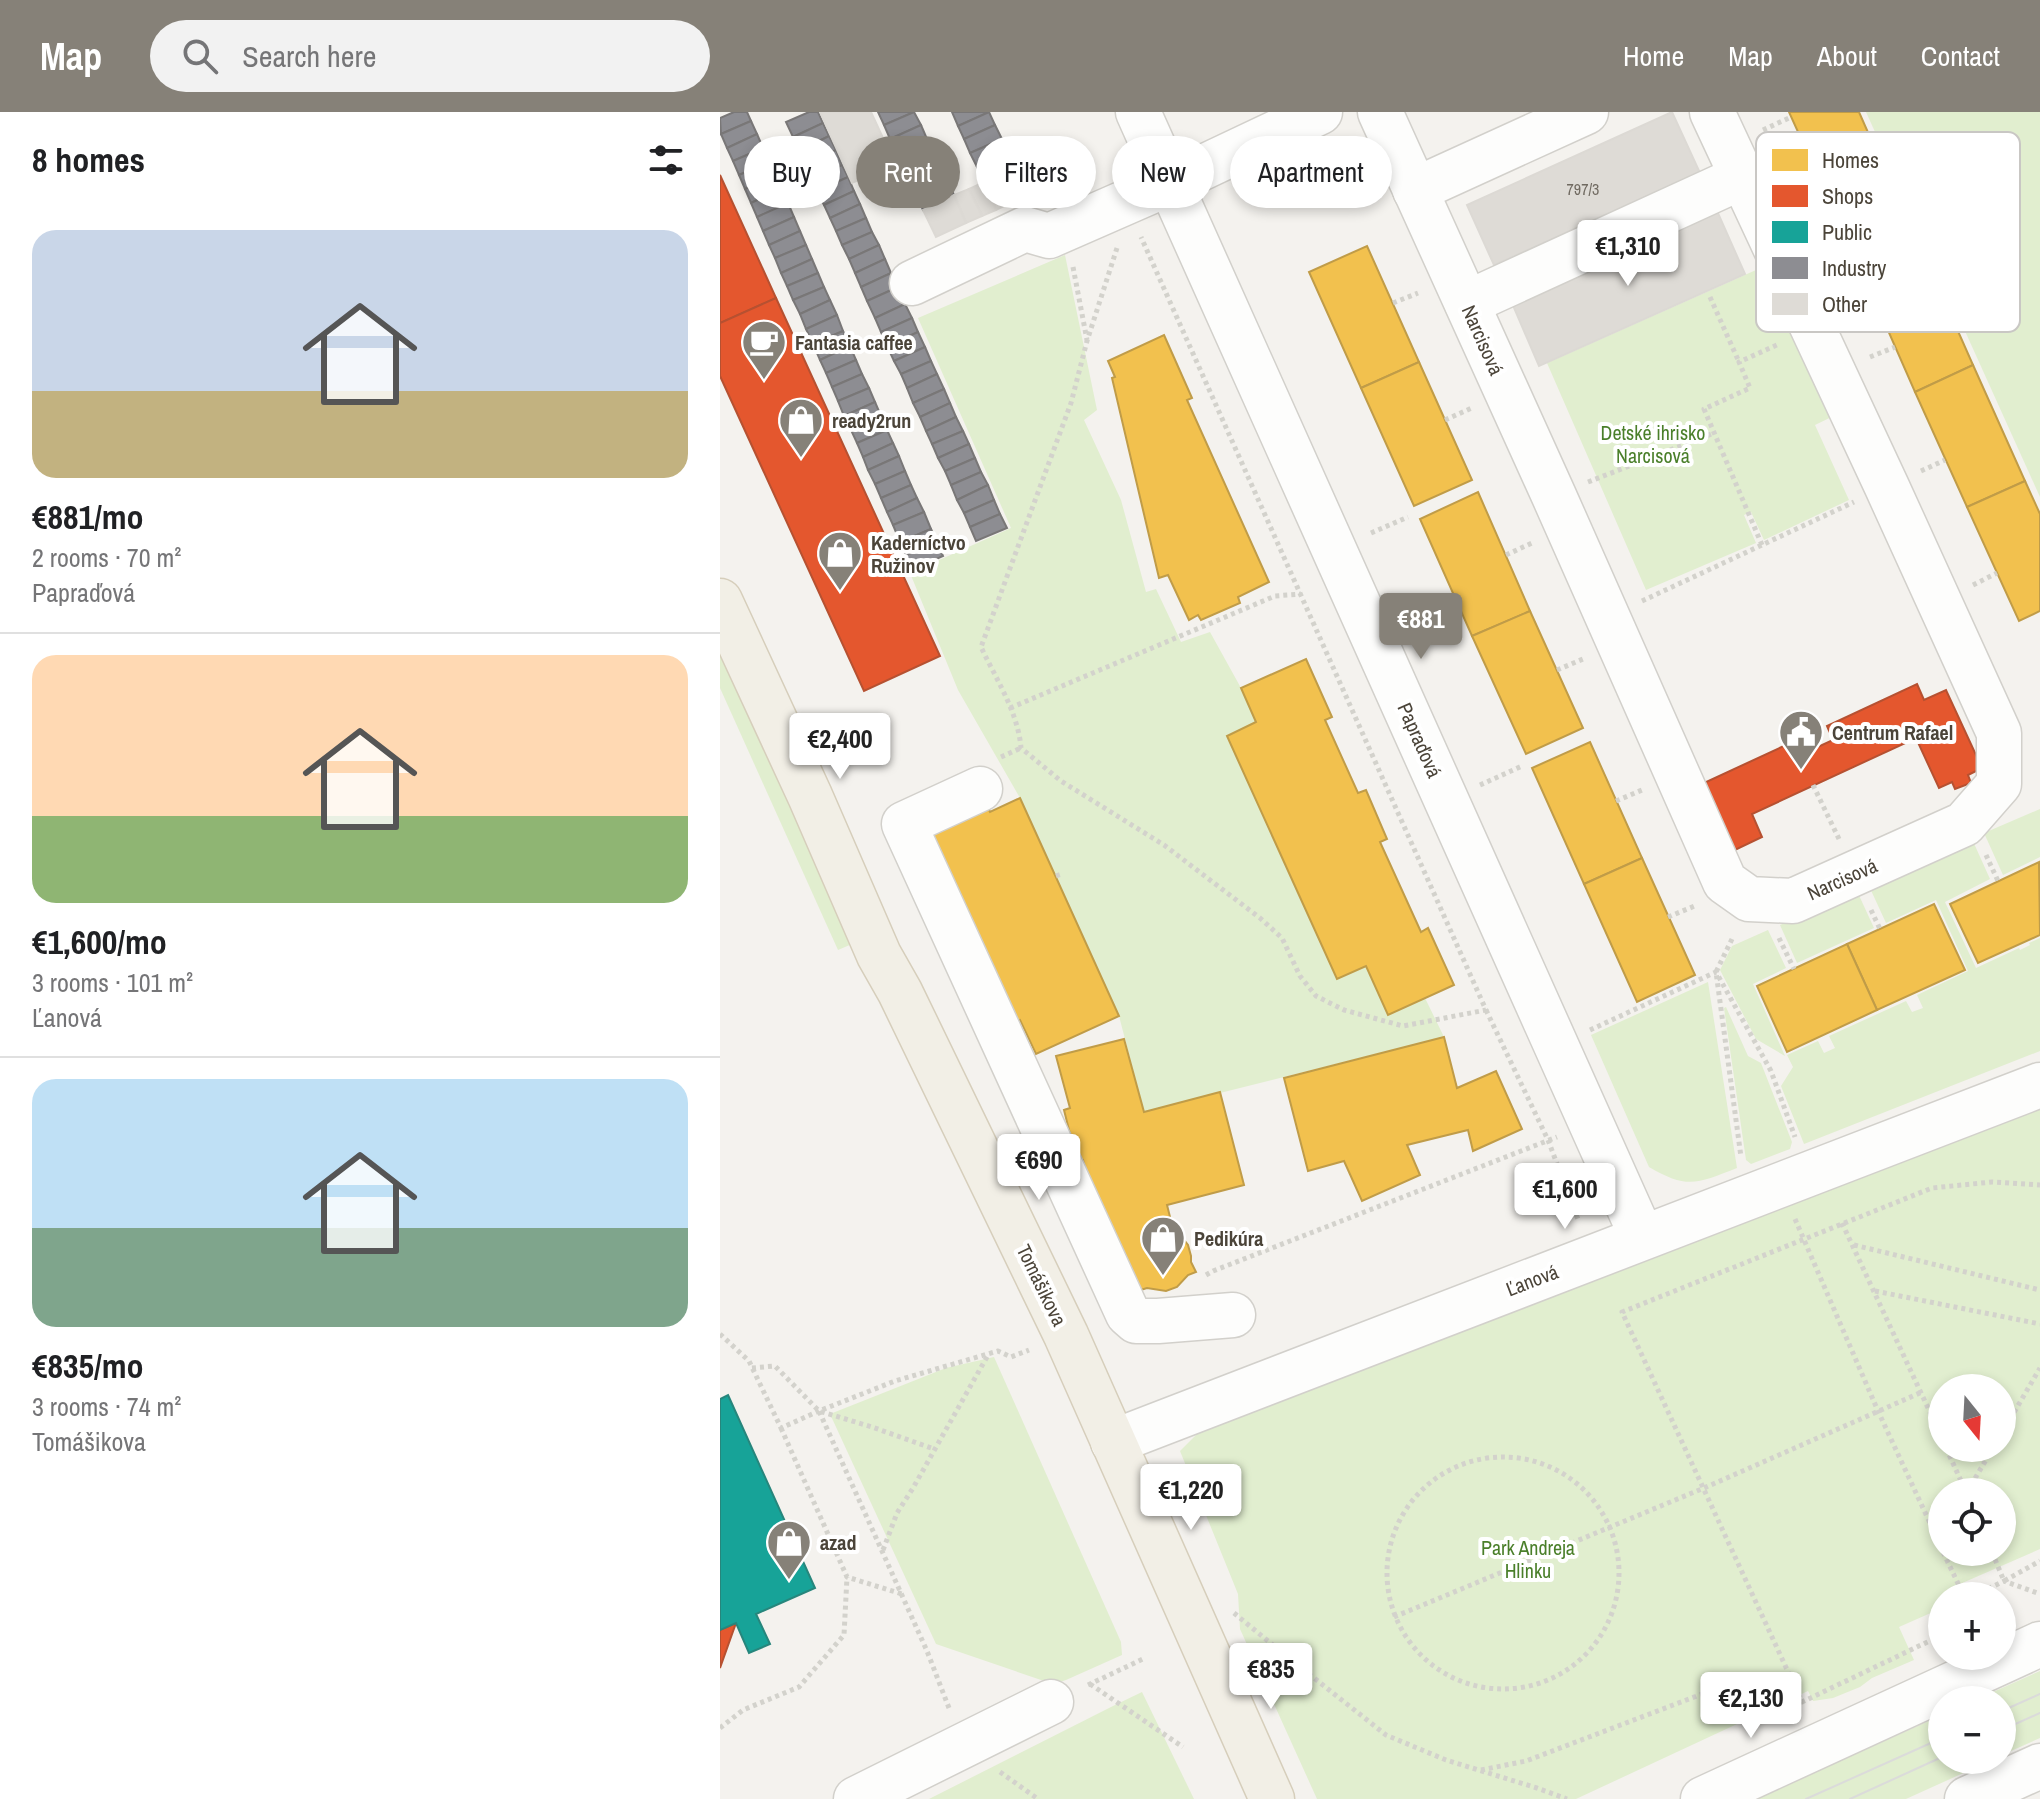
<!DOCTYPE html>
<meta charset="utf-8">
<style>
body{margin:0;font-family:"Archivo Narrow",sans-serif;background:#f2f2f2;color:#202124;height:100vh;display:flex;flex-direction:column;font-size:30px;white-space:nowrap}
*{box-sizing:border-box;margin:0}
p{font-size:26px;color:#757577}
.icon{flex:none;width:44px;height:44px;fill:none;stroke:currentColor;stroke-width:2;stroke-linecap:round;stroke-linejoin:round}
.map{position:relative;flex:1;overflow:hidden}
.details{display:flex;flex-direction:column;background:#fff;width:720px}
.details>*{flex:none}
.banner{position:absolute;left:24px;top:24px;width:760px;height:72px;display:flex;gap:16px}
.needle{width:52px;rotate:162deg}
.tools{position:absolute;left:1208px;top:1262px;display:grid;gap:16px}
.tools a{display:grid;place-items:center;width:88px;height:88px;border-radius:50%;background:#fff;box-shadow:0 4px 12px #0003;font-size:40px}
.price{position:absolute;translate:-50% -68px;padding:0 18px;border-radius:8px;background:#fff;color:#222;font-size:26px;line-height:52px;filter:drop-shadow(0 2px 4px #0008)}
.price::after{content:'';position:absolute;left:50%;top:48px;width:24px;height:18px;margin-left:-12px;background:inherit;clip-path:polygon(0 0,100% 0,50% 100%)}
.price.selected{background:#868178;color:#fff}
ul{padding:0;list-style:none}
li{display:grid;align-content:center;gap:16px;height:424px;padding:0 32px}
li+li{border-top:2px solid #e0e0e0}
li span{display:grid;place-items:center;height:248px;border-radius:24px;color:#555}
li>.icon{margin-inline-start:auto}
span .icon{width:144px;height:144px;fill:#fffc;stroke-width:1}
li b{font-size:34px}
h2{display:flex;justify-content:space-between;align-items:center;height:96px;padding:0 32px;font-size:34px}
.chip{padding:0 28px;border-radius:36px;background:#fff;box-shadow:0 4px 12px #0003;font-size:28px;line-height:72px}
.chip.selected{background:#868178;color:#fff}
header{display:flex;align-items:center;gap:48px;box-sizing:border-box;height:112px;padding:0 40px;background:#868178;color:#fff}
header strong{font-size:38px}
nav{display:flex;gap:44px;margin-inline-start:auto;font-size:28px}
.search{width:560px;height:72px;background:#f2f2f2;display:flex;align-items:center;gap:20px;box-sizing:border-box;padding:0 28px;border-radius:44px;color:#757577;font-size:30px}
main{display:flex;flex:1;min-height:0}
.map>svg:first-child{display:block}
</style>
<header>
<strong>Map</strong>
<div class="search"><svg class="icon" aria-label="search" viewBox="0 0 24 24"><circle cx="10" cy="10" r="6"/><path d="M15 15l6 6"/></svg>Search here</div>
<nav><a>Home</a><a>Map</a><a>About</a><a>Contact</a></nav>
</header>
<main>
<section class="details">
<h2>8 homes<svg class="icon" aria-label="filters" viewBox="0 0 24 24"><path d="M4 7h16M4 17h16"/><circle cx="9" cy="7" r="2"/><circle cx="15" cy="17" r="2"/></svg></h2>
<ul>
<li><span style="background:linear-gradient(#c9d6e8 65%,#c2b280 0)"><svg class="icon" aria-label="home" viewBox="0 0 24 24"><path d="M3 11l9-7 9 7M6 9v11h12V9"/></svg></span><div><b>€881/mo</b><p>2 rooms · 70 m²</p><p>Papraďová</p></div></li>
<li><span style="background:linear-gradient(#ffd9b3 65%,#8fb573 0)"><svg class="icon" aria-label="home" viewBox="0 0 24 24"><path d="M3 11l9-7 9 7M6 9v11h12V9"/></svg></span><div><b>€1,600/mo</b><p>3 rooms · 101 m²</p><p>Ľanová</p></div></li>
<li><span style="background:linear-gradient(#bfe0f5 60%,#7fa58c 0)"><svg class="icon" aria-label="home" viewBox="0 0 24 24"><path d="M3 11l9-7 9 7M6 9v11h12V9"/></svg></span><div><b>€835/mo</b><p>3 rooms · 74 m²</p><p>Tomášikova</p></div></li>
</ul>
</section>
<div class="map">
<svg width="1320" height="1687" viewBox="0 0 1320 1687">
<rect width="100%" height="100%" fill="#f4f2ee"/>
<g fill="#e1eecf" fill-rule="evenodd">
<path d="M1146 0H1320V385Z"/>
<path d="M345 143 377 298 364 308 401 388 426 480 436 477 461 530 490 520 521 576 536 610 508 624 617 867 646 854 668 903 705 886 724 925 424 1000 399 904 300 686 238 578 190 461 291 416 198 206Z"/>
<path d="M1054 150 1124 299 1095 313 1129 388 1044 428 1031 400 1024 403 1036 431 926 478 827 251Z"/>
<path d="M0 537 132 832 118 838 0 576Z"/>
<path d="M1320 697V745L1283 763 1264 721Z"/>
<path d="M1252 727 1270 767 1225 790 1256 856 1299 836 1300 838 1310 833 1309 831 1320 826V939L1084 1032 1061 974 1073 955 1067 943 1098 929 1104 941 1115 936 1109 924 1186 889 1192 900 1203 896 1197 883 1248 859 1216 788 1166 811 1149 774Z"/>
<path d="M1137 779 1154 816 1077 851 1060 813Z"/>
<path d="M1048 818 1066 856 1033 872 1065 944 1036 927 1000 858 1012 834Z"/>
<path d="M988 870 1017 1056C978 1071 968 1078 929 1055L871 923Z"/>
<path d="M1006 895 1028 944 1041 951 1072 1030 1070 1037 1031 1052 1026 1048 1004 896Z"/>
<path d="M1320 995V1437L1240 1472 1243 1484H1222V1496L1179 1515 1194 1548 1152 1566 1140 1575 1113 1586 1093 1589 1088 1579 856 1687H597L520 1517 518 1482 460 1339 481 1318ZM1222 1276H1282V1336H1222ZM1222 1380H1282V1440H1222Z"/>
<path d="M274 1245 401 1530 402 1543 346 1568 337 1571 324 1569 216 1532 110 1302 226 1256Z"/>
<path d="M1320 1559V1626L1282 1643V1588H1255Z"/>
<path d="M422 1580 474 1687H209L393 1594Z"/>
<path d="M1222 1603V1648H1272L1186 1687H1036Z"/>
</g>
<g fill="#f2c14e" stroke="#c09c48" stroke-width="2">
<path d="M1069 0H1139L1150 25 1092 51Z"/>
<path d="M647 134 699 250 641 276 589 160Z"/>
<path d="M1203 140 1253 253 1195 280 1145 166Z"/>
<path d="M444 223 472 286 467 288 549 470 518 485 520 491 481 508 478 503 469 508 448 463 439 466 392 266 395 265 388 249Z"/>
<path d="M699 250 752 368 694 394 641 276Z"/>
<path d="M1253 253 1305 369 1247 395 1195 280Z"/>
<path d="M1305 369 1320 402V499L1299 509 1247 395Z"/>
<path d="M758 380 810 499 752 524 700 407Z"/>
<path d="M810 499 863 616 806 642 752 524Z"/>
<path d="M586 547 612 605 605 608 638 681 646 678 667 727 660 730 701 820 708 816 734 873 668 903 646 854 617 867 507 624 536 610 521 576Z"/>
<path d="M870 630 922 746 864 772 812 656Z"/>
<path d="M300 686 399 904 316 942 300 908 293 911 207 719 266 691 270 700Z"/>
<path d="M922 746 975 863 917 890 864 772Z"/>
<path d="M1319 750 1320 823 1258 851 1230 792Z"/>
<path d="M1214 792 1245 858 1157 898 1127 832Z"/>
<path d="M1127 832 1157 898 1067 940 1037 874Z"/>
<path d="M724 925 737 976 776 959 802 1017 753 1039 748 1018 687 1033 700 1063 642 1089 624 1049 588 1059 564 966Z"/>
<path d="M404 927 424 1000 500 980 524 1073 447 1093 454 1121 461 1124 468 1133 471 1144V1150L476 1160 468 1163 457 1175 446 1179 427 1176 414 1180 379 1110 363 1048 357 1050 344 998 350 996 336 944Z"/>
</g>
<g fill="#e4572e" stroke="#b65131" stroke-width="2">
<path d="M0 63 56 186 0 211Z"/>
<path d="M56 186 220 544 144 579 0 264V211Z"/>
<path d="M1197 572 1204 588 1226 578 1262 656 1248 663 1251 671 1235 677 1232 670 1219 676 1196 626 1032 702 1042 725 1015 738 984 671 1079 627 1085 641 1113 628 1107 614Z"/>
<path d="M16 1511 0 1556V1518Z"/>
</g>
<path fill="#17a398" stroke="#27867c" stroke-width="2" d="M8 1283 95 1476 36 1502 50 1532 29 1541 16 1511 0 1518V1287Z"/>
<g fill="#8d8d92" stroke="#797777" stroke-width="2">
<path d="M14 0H27L31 9 1 22 0 6Z"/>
<path d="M89 0H98L103 11 73 25 66 10Z"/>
<path d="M158 0H194L164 13Z"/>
<path d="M194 0 201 13 170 27 164 13Z"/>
<path d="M232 0H269L238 14Z"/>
<path d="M269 0 275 13 244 27 238 14Z"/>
<path d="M31 9 37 22 7 36 1 22Z"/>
<path d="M103 11 109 24 79 39 73 25Z"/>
<path d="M201 13 207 27 177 41 170 27Z"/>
<path d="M275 13 282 27 250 41 244 27Z"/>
<path d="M37 22 43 36 13 49 7 36Z"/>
<path d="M109 24 116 38 85 53 79 39Z"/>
<path d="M207 27 214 41 183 55 177 41Z"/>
<path d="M282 27 288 41 257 55 250 41Z"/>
<path d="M43 36 49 50 19 63 13 49Z"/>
<path d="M116 38 122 53 92 66 85 53Z"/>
<path d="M214 41 220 55 190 69 183 55Z"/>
<path d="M288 41 295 55 264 70 257 55Z"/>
<path d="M49 50 55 64 25 77 19 63Z"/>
<path d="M122 53 128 65 97 79 92 66Z"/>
<path d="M220 55 227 68 196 83 190 69Z"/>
<path d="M55 64 61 77 31 91 25 77Z"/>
<path d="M128 65 134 79 104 93 97 79Z"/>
<path d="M227 68 234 83 203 98 196 83Z"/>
<path d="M61 77 68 91 37 105 31 91Z"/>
<path d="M134 79 140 92 110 106 104 93Z"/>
<path d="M68 91 74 105 43 119 37 105Z"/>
<path d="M140 92 146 106 116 119 110 106Z"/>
<path d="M74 105 80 119 49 133 43 119Z"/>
<path d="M146 106 152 120 122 133 116 119Z"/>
<path d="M80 119 86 133 55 146 49 133Z"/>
<path d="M152 120 159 133 129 147 122 133Z"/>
<path d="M86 133 92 147 61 161 55 146Z"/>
<path d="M159 133 165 147 135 161 129 147Z"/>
<path d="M92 147 98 161 67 174 61 161Z"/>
<path d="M165 147 171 161 141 175 135 161Z"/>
<path d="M98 161 104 175 73 188 67 174Z"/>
<path d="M171 161 178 175 147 189 141 175Z"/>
<path d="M104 175 110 188 80 202 73 188Z"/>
<path d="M178 175 185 192 155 206 147 189Z"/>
<path d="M110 188 117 203 86 217 80 202Z"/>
<path d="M185 192 192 206 161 220 155 206Z"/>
<path d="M117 203 123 219 93 232 86 217Z"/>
<path d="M192 206 198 220 167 234 161 220Z"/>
<path d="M123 219 130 234 100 248 93 232Z"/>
<path d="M198 220 205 235 174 249 167 234Z"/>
<path d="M130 234 136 248 106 261 100 248Z"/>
<path d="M205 235 211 249 181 262 174 249Z"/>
<path d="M136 248 142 262 112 275 106 261Z"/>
<path d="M211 249 217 262 187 276 181 262Z"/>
<path d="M142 262 149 276 118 289 112 275Z"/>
<path d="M217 262 224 277 193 291 187 276Z"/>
<path d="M149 276 155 290 124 304 118 289Z"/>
<path d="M224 277 230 291 200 305 193 291Z"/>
<path d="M155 290 161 304 131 318 124 304Z"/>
<path d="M230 291 236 305 206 319 200 305Z"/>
<path d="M161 304 167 318 137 331 131 318Z"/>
<path d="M236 305 243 319 212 332 206 319Z"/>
<path d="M167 318 173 331 143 345 137 331Z"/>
<path d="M243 319 249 332 218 346 212 332Z"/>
<path d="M173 331 179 344 148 358 143 345Z"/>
<path d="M249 332 255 346 225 359 218 346Z"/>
<path d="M179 344 185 359 155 372 148 358Z"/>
<path d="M255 346 261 360 231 373 225 359Z"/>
<path d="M185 359 191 373 161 386 155 372Z"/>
<path d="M261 360 268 373 237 388 231 373Z"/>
<path d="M191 373 197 386 167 400 161 386Z"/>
<path d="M268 373 274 388 244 401 237 388Z"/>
<path d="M197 386 204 400 173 413 167 400Z"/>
<path d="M274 388 280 402 250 415 244 401Z"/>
<path d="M204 400 211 417 180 430 173 413Z"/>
<path d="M280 402 287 416 256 429 250 415Z"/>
<path d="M211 417 217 430 186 443 180 430Z"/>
<path d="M217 430 223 444 192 458 186 443Z"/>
</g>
<g fill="#dedbd6" stroke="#dcd9d4" stroke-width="2">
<path d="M100 0H151L180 63 159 65 156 60 132 71Z"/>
<path d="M952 0 980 61 774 153 747 93Z"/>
<path d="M295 55 307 83 276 98 264 70Z"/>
<path d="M264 70 276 98 262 104 249 77Z"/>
<path d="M249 77 262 104 246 111 234 83Z"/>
<path d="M234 83 246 111 216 125 203 98Z"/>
<path d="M997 99 1025 162 819 254 792 191Z"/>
</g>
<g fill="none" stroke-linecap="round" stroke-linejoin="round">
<g stroke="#d2d0cb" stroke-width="47">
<g id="minor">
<path d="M418 0 922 1125"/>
<path d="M660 0 834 384 1005 770 1029 787 1073 789 1244 712 1279 672V621L1167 375 992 0"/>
<path d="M695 78 866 0"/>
<path d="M192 171 305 117 329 124 450 71 600 0"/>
<path d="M747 191 1022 65"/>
<path d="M260 677 184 712 408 1202 416 1209H438L513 1203"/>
<path d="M393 1330 1320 973"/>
<path d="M136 1687 331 1590"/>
<path d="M983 1687 1320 1532"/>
<path d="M1247 1687 1320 1654"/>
</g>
</g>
<g stroke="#d6cebb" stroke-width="47">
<path id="major" d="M0 489 90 684 159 843 180 880 346 1223 552 1687"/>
</g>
<g stroke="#d3d2cc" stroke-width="5" stroke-dasharray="4 4" stroke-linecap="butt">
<path d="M1043 18 1071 5"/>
<path d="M1095 131 1123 117"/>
<path d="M397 136 367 229 351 291 261 535C276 567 298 600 301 636L341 669 444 733 540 806 562 826 580 864 596 884 624 898 683 914 766 898 421 125"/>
<path d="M353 155 367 228"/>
<path d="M990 185 1019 250"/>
<path d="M673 191 698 181"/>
<path d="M1150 245 1175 235"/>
<path d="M725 308 754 295"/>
<path d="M1201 359 1225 348"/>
<path d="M868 370 994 321"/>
<path d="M651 421 688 405"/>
<path d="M1042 433 984 297 1030 276 1019 250 1059 232"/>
<path d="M786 443 814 430"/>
<path d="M1253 473 1277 461"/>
<path d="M922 489 1134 390"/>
<path d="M837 558 863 547"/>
<path d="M290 596 555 484 581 482"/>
<path d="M281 645 301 636"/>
<path d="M760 673 802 654"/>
<path d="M1093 673 1119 727"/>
<path d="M896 689 922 678"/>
<path d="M1266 743 1278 769"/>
<path d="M336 764 342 762"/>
<path d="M1151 798 1160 817"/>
<path d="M948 805 977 793"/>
<path d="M1059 826 1074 857"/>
<path d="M1012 827 996 860 1021 1045"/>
<path d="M766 898 828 1028 859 1110"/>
<path d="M870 918 996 860 1051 959 1075 1025"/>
<path d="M1075 1107 1158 1299 1222 1437"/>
<path d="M1122 1111 1222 1326"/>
<path d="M1134 1133 1320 1178"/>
<path d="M486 1163 493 1159 837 1025"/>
<path d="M1155 1179 1320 1212"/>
<path d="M0 1222 29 1249 61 1316 99 1299"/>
<path d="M32 1256 55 1254 99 1299 152 1315 214 1337"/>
<path d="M61 1316 127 1465 182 1482"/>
<path d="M1282 1321 1320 1256"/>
<path d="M1226 1336 1246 1380"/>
<circle cx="783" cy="1461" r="116"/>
<path d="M1247 1380 1273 1336"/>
<path d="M163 1438 177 1401 193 1376 268 1243"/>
<path d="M1223 1440 1244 1484"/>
<path d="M1272 1440 1284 1469 1320 1449"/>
<path d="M1256 1484 1255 1483 1284 1469 1320 1482"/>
<path d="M514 1501 565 1543 666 1623 726 1648 817 1676 847 1687"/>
<path d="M674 1505 984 1376 1202 1280"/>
<path d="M1222 1523 1082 1590 902 1200 1212 1076 1272 1070 1320 1073"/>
<path d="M370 1572 463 1635"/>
<path d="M368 1573 425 1546"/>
<path d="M229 1596 207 1539 99 1299 175 1269 278 1239 291 1245 309 1238"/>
<path d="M0 1616 23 1598 79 1575 124 1523 127 1465"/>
<path d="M761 1658 806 1649 990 1579 1033 1573 1073 1570"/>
<path d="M280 1660 318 1687"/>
</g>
<use href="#minor" stroke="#fdfdfc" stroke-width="44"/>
<use href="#major" stroke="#f2efe6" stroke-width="44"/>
<g stroke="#dbdbda" stroke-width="2">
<path d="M1282 1599 1320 1582"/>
<path d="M1282 1618 1320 1601"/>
<path d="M1086 1687 1222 1626"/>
<path d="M1130 1687 1222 1645"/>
</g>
</g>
<defs>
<g id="cafe-pin" transform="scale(2.3)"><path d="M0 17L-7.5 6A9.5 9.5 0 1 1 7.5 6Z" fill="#868178" stroke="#fff"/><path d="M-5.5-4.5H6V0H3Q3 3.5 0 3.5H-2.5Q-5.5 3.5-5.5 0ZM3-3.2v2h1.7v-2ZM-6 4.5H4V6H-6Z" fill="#fff"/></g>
<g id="shop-pin" transform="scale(2.3)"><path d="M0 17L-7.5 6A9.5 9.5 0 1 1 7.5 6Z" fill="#868178" stroke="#fff"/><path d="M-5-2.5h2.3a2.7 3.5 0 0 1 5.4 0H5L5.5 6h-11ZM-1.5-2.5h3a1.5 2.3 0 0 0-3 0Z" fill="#fff"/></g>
<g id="civic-pin" transform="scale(2.3)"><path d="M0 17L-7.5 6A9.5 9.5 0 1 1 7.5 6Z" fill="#868178" stroke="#fff"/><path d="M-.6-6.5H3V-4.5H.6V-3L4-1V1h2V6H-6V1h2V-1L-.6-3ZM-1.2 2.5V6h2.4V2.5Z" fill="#fff"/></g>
</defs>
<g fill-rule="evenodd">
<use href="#cafe-pin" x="44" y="230"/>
<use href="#shop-pin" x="81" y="308"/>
<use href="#shop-pin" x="120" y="441"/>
<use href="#civic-pin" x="1081" y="620"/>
<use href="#shop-pin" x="443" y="1126"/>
<use href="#shop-pin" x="69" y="1430"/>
</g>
<g text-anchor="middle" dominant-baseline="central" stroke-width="8" stroke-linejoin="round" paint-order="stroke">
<g font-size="16" fill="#706a61">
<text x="863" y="77">797/3</text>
</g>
<g font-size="20" fill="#4b4439" stroke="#fff">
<text transform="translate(763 228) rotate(66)">Narcisová</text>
<text transform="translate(700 628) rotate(66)">Papraďová</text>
<text transform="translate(1122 767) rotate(-24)">Narcisová</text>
<text transform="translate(812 1168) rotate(-21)">Ľanová</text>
<text transform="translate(322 1173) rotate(64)">Tomášikova</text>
</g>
<g font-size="20" font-weight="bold" fill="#4b4439" stroke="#fff" text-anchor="start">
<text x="75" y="230">Fantasia caffee</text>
<text x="112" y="308">ready2run</text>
<text x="151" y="430">Kaderníctvo<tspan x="151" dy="23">Ružinov</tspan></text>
<text x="1112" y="620">Centrum Rafael</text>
<text x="474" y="1126">Pedikúra</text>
<text x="100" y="1430">azad</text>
</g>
<g font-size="20" fill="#4a7f2a" stroke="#fff">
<text x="933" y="320">Detské ihrisko<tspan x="933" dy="23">Narcisová</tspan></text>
<text x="808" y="1435">Park Andreja<tspan x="808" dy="23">Hlinku</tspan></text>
</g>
</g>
<rect x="1036" y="20" width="264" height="200" rx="12" fill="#fff" stroke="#c9c7c4" stroke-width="2"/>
<rect x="1052" y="37" width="36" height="22" fill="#f2c14e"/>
<rect x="1052" y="73" width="36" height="22" fill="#e4572e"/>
<rect x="1052" y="109" width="36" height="22" fill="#17a398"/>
<rect x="1052" y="145" width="36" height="22" fill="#8d8d92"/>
<rect x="1052" y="181" width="36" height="22" fill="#dedbd6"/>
<g font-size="22" fill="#4b4439">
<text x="1102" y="56">Homes</text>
<text x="1102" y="92">Shops</text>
<text x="1102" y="128">Public</text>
<text x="1102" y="164">Industry</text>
<text x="1102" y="200">Other</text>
</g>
</svg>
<div class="tools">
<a><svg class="needle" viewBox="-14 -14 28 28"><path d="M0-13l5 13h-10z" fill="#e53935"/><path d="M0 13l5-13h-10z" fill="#757577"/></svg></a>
<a><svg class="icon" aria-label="locate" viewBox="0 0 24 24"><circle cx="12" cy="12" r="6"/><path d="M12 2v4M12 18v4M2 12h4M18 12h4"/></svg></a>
<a>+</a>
<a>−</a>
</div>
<b class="price" style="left:908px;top:176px">€1,310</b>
<b class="price selected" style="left:701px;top:549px">€881</b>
<b class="price" style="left:120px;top:669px">€2,400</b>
<b class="price" style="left:319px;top:1090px">€690</b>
<b class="price" style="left:845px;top:1119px">€1,600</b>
<b class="price" style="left:471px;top:1420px">€1,220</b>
<b class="price" style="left:551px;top:1599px">€835</b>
<b class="price" style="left:1031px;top:1628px">€2,130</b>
<div class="banner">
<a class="chip">Buy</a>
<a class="chip selected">Rent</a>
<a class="chip">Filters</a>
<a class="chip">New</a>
<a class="chip">Apartment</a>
</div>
</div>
</main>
